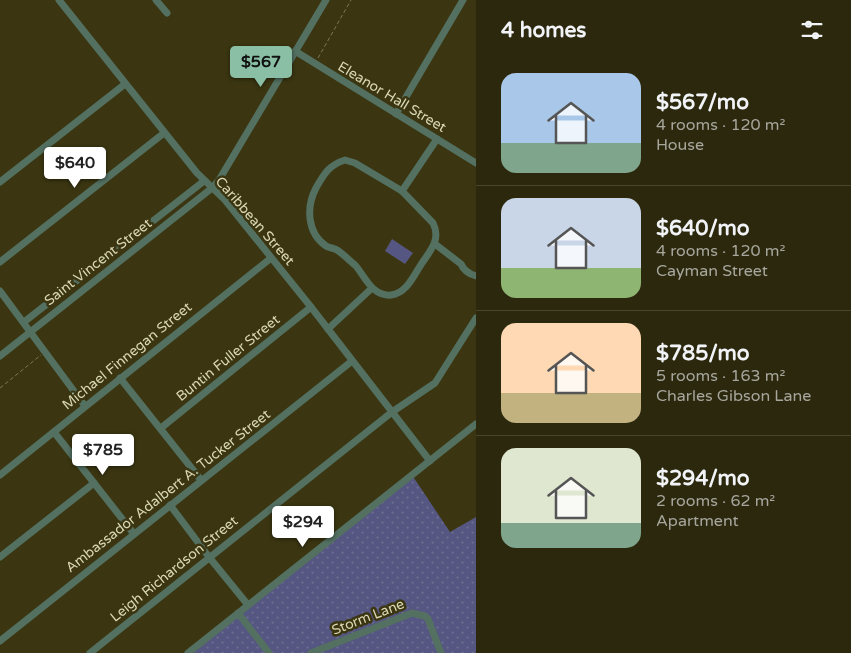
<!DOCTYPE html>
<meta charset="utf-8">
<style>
body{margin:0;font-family:"Varela Round",sans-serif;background:#38341b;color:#f1f3f6;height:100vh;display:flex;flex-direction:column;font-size:19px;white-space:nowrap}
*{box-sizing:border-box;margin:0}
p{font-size:16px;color:#a6a69d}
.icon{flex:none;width:28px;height:28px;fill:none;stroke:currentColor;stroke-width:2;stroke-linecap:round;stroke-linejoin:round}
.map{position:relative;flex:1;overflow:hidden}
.sheet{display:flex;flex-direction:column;background:#2c280d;width:375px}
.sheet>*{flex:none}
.price{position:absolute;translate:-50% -42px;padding:0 11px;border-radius:5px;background:#fff;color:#222;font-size:16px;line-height:32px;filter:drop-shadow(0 1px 2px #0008)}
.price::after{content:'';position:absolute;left:50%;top:30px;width:15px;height:11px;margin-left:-8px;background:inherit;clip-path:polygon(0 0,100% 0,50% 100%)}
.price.on{background:#8abfa5;color:#111}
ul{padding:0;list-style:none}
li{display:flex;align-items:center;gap:15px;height:125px;padding:0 25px}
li+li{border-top:1px solid #48442e}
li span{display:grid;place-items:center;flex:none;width:140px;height:100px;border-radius:15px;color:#555}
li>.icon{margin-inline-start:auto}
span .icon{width:60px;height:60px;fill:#fffc;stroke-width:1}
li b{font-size:21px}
h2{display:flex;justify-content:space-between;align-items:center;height:60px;padding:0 25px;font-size:21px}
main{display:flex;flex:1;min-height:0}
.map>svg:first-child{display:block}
</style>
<main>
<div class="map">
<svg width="476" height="653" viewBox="0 0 476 653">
<defs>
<pattern id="grass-dots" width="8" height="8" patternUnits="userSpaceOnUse" patternTransform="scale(1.25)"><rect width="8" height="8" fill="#555681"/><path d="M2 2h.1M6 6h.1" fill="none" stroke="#6d6e90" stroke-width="1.8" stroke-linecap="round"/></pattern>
</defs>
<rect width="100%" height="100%" fill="#3b3611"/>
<path fill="url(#grass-dots)" d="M412 475 450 532 476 517V653H193Z"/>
<path fill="#555681" d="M392 239 413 253 405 264 385 251Z"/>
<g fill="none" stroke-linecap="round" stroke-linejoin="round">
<g stroke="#7c7854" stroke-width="1" stroke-dasharray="4 2.5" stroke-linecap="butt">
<path d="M318 58 351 0"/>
<path d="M0 388 41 355"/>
</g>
<g stroke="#537061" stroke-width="7">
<path d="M59 0 197 173 225 200 311 307 430 461"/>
<path d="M156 0 167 13"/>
<path d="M295 51 476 163"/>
<path d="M396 114 463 0"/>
<path d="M345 160 355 163 402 191 433 223C441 239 431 250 422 263 414 275 407 293 391 295 372 297 365 276 355 265 349 260 343 254 337 250 334 248 329 248 326 246 307 233 306 207 316 188 324 174 329 165 345 160Z"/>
<path d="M0 182 125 84"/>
<path d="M402 191 437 139"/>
<path d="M435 244 461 264C464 271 469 274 476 276"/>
<path d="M0 262 164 133"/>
<path d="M0 291 85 406"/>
<path d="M24 322 204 181"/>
<path d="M328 329 372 288"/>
<path d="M0 356 212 188 219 180 326 0"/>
<path d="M120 378 201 480"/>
<path d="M161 428 311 307"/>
<path d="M54 432 134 534"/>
<path d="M0 475 271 258"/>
<path d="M170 505 209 557 248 605"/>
<path d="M0 557 94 483"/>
<path d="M238 613 269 653"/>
<path d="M0 641 352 361"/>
<path d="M90 653 392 412 435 383 476 318"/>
<path d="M188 653 476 424"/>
<path d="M311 653 412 613 425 616 428 619 441 653"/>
</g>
</g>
<g text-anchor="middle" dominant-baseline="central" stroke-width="5" stroke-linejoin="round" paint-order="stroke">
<g font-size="14" fill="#dad7b4" stroke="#3b3611">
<text transform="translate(392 97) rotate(31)">Eleanor Hall Street</text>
<text transform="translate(255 221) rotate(49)">Caribbean Street</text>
<text transform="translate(98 262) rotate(-38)">Saint Vincent Street</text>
<text transform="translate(127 356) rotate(-39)">Michael Finnegan Street</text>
<text transform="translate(228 358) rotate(-39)">Buntin Fuller Street</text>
<text transform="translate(168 491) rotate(-38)">Ambassador Adalbert A. Tucker Street</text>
<text transform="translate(174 569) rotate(-39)">Leigh Richardson Street</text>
<text transform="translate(368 617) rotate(-21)">Storm Lane</text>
</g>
</g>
</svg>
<b class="price on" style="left:261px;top:88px">$567</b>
<b class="price" style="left:75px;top:189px">$640</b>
<b class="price" style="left:103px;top:476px">$785</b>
<b class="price" style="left:303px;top:548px">$294</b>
</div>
<section class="sheet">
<h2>4 homes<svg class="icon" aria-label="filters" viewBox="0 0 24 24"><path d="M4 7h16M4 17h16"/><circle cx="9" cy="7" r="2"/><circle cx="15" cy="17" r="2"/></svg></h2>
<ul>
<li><span style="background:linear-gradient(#a9c7e8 70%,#7fa58c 0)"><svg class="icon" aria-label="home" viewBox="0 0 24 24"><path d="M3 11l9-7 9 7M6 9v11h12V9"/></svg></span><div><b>$567/mo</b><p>4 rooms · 120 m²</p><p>House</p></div></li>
<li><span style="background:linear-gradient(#c9d6e8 70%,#8fb573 0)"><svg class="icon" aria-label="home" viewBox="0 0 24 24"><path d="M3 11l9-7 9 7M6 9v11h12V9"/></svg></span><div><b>$640/mo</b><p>4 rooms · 120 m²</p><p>Cayman Street</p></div></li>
<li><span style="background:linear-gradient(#ffd9b3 70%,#c2b280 0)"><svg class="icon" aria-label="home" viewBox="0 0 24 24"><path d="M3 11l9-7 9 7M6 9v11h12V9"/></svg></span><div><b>$785/mo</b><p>5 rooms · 163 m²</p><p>Charles Gibson Lane</p></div></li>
<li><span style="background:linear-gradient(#dfe7d0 75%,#7fa58c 0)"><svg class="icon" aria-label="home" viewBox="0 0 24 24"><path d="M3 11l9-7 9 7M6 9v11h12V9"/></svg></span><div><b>$294/mo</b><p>2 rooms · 62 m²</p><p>Apartment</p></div></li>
</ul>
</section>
</main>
